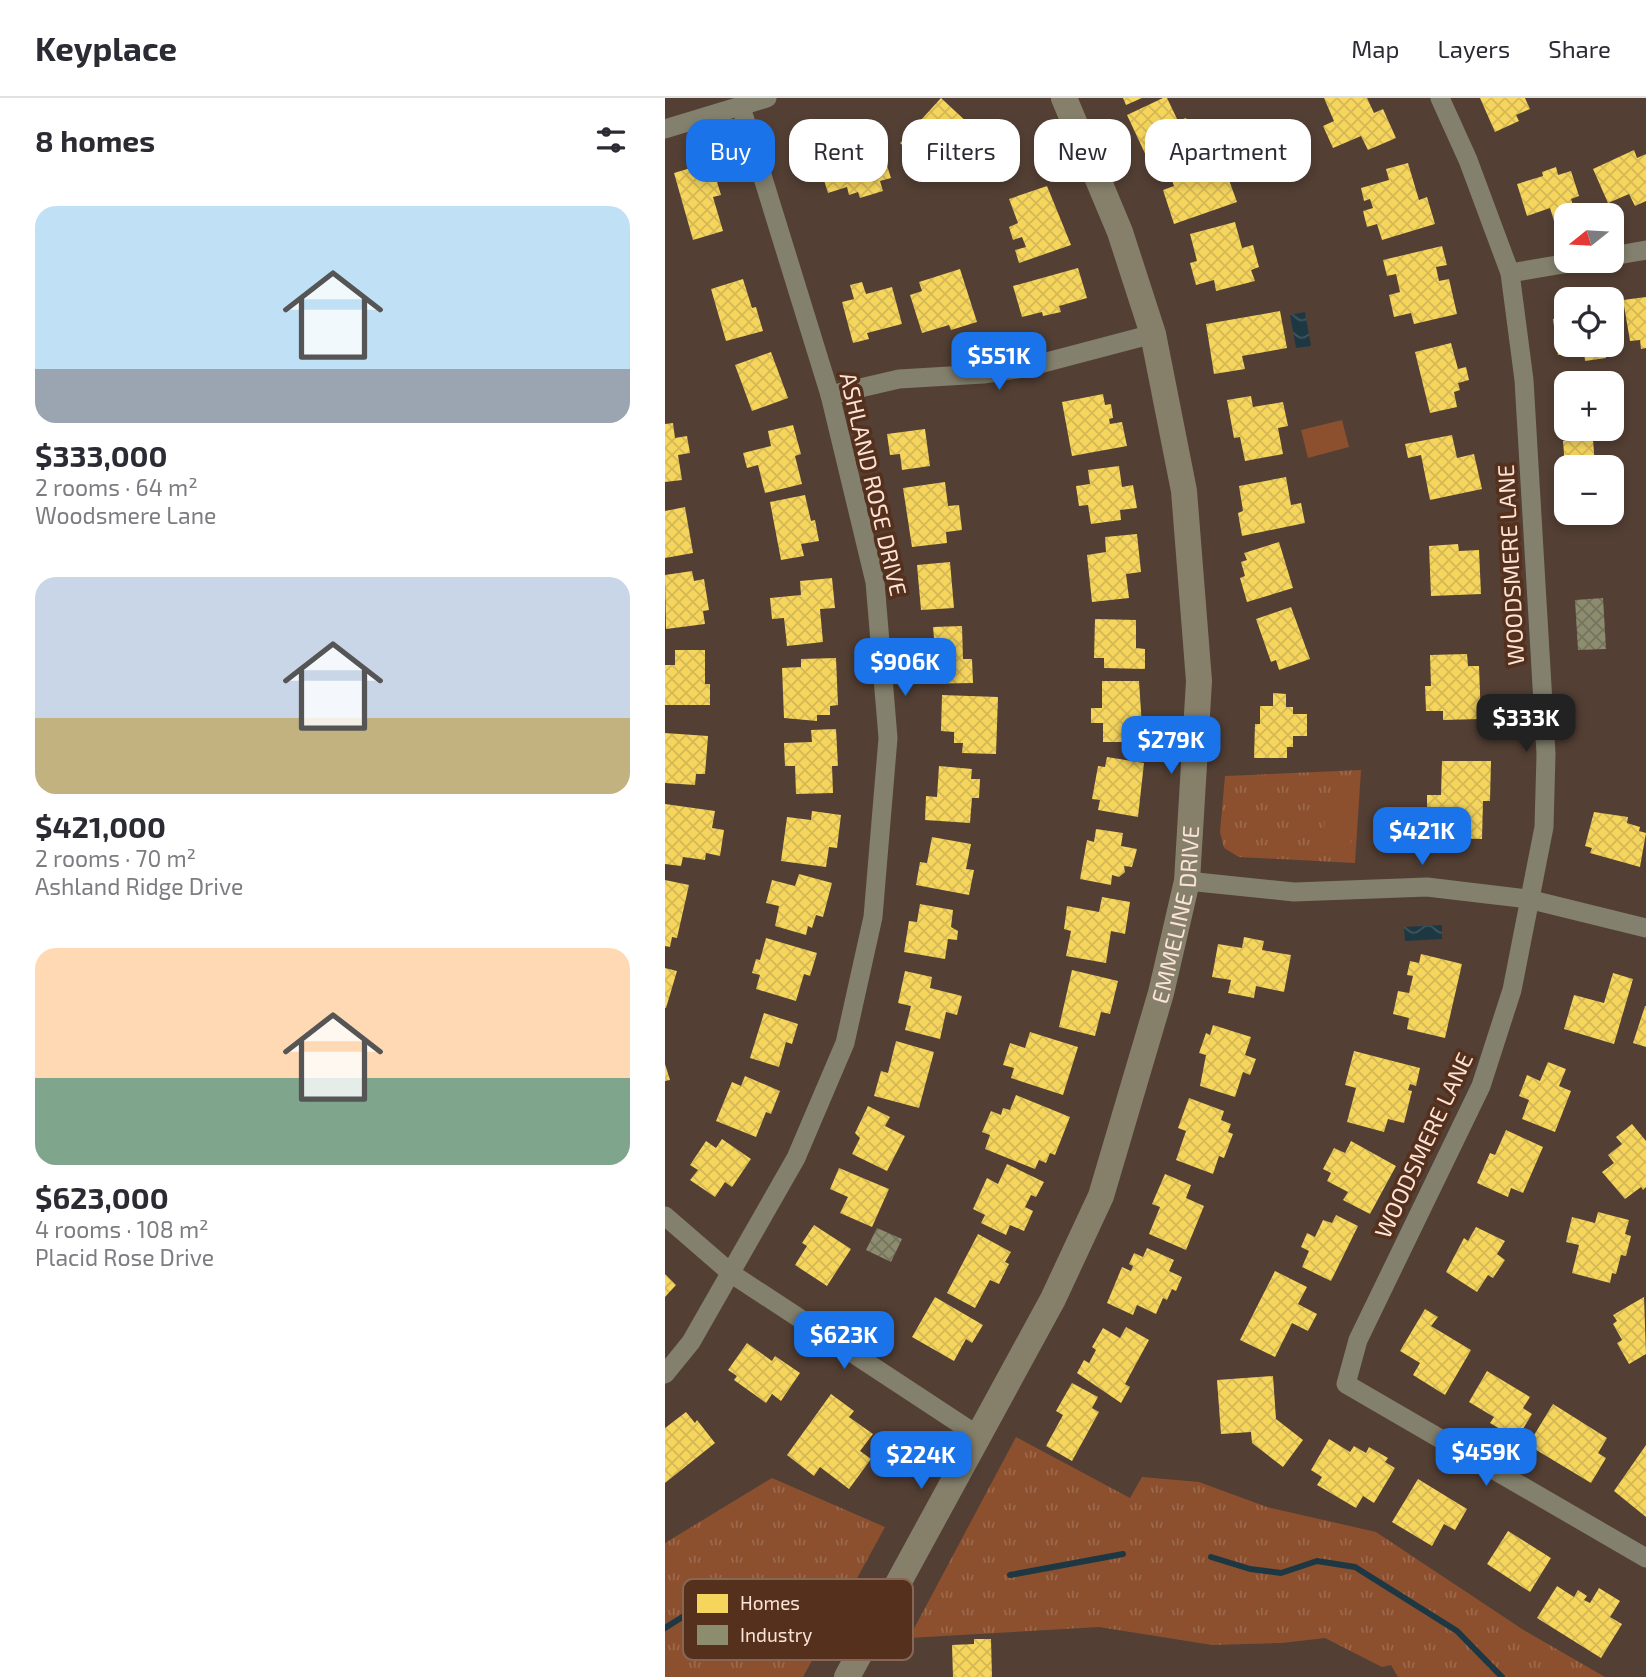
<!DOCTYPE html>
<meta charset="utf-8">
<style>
body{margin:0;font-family:"Exo 2",sans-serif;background:#f2f2f3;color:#2b2b33;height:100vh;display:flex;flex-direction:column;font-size:26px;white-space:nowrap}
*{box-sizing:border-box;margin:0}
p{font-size:23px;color:#7c7c81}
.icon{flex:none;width:38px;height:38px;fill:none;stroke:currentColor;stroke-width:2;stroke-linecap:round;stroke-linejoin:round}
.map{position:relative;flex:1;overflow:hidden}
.details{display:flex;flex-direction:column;background:#fff;width:665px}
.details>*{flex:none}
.guide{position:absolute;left:21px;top:21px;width:665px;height:63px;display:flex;gap:14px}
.needle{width:46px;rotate:252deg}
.buttons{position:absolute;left:889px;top:105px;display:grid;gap:14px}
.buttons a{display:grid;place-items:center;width:70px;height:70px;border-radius:14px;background:#fff;box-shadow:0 4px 10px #0003;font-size:35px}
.price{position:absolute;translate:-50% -60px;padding:0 16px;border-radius:14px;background:#1a73e8;color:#fff;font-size:23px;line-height:46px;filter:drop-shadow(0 2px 4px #0008)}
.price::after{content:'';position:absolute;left:50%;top:42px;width:21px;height:16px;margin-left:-10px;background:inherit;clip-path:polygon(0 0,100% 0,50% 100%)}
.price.selected{background:#222;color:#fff}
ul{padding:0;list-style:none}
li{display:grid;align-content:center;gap:14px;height:371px;padding:0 35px}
li span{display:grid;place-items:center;height:217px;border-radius:21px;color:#555}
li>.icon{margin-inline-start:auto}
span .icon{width:126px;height:126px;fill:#fffc;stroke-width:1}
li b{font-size:30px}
h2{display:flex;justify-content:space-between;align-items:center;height:84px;padding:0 35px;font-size:30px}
.chip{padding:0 24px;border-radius:21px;background:#fff;box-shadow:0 4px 10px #0003;font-size:24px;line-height:63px}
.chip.selected{background:#1a73e8;color:#fff}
header{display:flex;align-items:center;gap:42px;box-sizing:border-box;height:98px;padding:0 35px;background:#fff;border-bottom:2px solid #e1e1e2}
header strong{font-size:33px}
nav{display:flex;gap:38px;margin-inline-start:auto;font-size:24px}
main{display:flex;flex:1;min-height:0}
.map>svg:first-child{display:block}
</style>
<header>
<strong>Keyplace</strong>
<nav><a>Map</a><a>Layers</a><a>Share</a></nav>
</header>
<main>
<section class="details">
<h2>8 homes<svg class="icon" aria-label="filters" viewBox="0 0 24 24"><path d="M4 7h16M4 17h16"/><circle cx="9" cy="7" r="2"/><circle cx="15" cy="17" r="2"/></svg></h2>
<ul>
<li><span style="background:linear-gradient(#bfe0f5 75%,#9aa5b1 0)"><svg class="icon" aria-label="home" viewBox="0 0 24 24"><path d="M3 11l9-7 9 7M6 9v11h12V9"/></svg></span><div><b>$333,000</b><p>2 rooms · 64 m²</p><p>Woodsmere Lane</p></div></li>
<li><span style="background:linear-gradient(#c9d6e8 65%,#c2b280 0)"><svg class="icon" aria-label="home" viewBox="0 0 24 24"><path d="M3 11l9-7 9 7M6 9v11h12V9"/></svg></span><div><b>$421,000</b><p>2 rooms · 70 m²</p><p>Ashland Ridge Drive</p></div></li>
<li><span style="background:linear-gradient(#ffd9b3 60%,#7fa58c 0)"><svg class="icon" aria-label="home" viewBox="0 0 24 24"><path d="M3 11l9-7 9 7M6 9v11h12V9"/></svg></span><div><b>$623,000</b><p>4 rooms · 108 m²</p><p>Placid Rose Drive</p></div></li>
</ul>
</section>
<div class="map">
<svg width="981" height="1579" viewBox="0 0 981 1579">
<defs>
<pattern id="park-tufts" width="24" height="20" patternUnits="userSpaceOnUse" patternTransform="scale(1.75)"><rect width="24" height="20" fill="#8c502f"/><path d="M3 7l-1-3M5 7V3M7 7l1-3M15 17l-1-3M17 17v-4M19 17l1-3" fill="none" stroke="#9d694c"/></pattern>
<pattern id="water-waves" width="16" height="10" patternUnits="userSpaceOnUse" patternTransform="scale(1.75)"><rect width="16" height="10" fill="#1d3843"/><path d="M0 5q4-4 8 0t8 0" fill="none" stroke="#3f555d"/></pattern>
<pattern id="homes-cross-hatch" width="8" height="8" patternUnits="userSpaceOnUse" patternTransform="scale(1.75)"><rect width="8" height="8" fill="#f6d55c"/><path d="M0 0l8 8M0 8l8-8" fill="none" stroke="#d4b856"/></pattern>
<pattern id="industry-cross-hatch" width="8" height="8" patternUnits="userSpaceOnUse" patternTransform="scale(1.75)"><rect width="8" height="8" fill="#8c8c6e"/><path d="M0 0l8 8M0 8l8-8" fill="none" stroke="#75735e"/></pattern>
</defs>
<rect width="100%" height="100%" fill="#533f34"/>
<g fill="url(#park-tufts)">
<path d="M696 672 690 765 574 759 559 750 555 734 560 678Z"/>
<path d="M351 1339 465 1400 477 1379 534 1384 602 1409 711 1434 857 1531 940 1579H733L726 1567 717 1569 660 1540 617 1545 547 1547 434 1529 244 1540Z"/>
<path d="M107 1380 220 1429 138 1579H0V1445Z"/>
</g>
<g fill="#8c502f">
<path d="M677 322 684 349 643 360 636 332Z"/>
<path d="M661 700 688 701 685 756 658 755Z"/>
</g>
<g fill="url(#water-waves)">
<path d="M640 214 646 248 631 250 625 217Z"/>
<path d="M777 827V841L740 843 739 829Z"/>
</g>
<g fill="url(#homes-cross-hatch)">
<path d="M276 0 304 26 299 32 308 41 291 59 285 54 275 64 269 59 260 68 235 45Z"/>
<path d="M458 0H477L461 7Z"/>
<path d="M498 0H502L513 23 521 20 530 40 483 62 462 17Z"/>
<path d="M659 0H702L709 15 718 11 731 40 703 52 696 38 668 50 658 28 669 23Z"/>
<path d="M815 0H860L865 11 851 17 854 23 830 34Z"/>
<path d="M200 40 204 53 216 49 226 80 215 83 218 93 195 100 193 94 184 97 182 89 163 95 153 63 179 60 175 48Z"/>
<path d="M969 52 972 60 981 56V103L970 108 964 96 943 105 928 71Z"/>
<path d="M549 59 555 78 561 74 572 104 509 126 498 92 509 88 504 74Z"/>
<path d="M46 64 56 97 48 99 58 133 28 142 9 75Z"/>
<path d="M743 65 754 102 762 99 770 126 717 142 712 126 702 129 698 113 708 110 705 101 699 103 696 90 724 82 721 71Z"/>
<path d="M891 69 893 77 906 73 914 98 906 101 911 117H901V122L890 126 885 110 862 118 852 86 878 78 877 74Z"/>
<path d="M382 88 406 147 354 165 350 152 361 149 357 139 348 142 344 129 353 125 344 101Z"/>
<path d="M570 124 577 150 588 147 594 169 586 172 590 183 551 193 549 182 531 187 525 165 532 163 525 136Z"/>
<path d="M777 148 782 167 771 169 774 183 784 181 792 216 749 226 746 215 729 219 724 197 735 194 731 176 722 178 718 162Z"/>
<path d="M413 170 422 200 394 208 396 214 378 218 377 214 357 219 348 188Z"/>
<path d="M295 171 312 224 286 232 284 227 257 235 245 197 257 193 254 184Z"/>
<path d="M78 181 87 210 91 209 98 233 61 243 46 191Z"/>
<path d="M197 184 201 196 227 189 237 226 202 235 204 241 188 245 177 204 189 201 185 187Z"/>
<path d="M981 199V250L976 251 975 242 965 243 958 202Z"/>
<path d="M615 213 622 250 577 258 580 271 549 276 541 226Z"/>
<path d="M901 219V247H947L948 224 952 249 940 251 941 260 920 263 919 254 893 257 888 221Z"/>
<path d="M786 245 793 271 801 269 804 282 793 285 795 292 789 294 792 309 765 315 750 254Z"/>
<path d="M106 254 123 300 87 313 70 267Z"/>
<path d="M438 296 440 307 446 306 448 320 444 321 445 326 457 324 462 348 407 358 397 304Z"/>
<path d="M586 298 588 309 618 304 623 328 613 330 618 356 580 363 575 339 569 340 562 302Z"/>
<path d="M8 325 10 340 22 338 25 355 13 357 17 382 0 384V326Z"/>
<path d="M128 327 136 356 130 358 137 386 100 395 93 367 82 370 78 355 106 348 103 333Z"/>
<path d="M260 331 265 368 237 372 235 356 225 357 222 336Z"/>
<path d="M787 337 792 360 809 356 817 391 765 402 756 357 743 360 740 346Z"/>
<path d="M928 341 930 369H900L898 343Z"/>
<path d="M454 368 457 389 468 387 472 410 455 412 456 422 426 426 423 407 414 408 411 388 425 386 423 372Z"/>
<path d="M621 379 626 407 636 405 640 425 577 438 573 415 578 413 574 388Z"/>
<path d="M280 384 283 408 294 407 297 432 281 434 282 445 247 449 238 390Z"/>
<path d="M140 397 146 423 150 422 154 443 136 446 139 458 116 462 105 404Z"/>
<path d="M20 409 28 455 0 460V413Z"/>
<path d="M472 436 476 474 461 476 464 500 427 504 422 457 441 454 440 439Z"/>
<path d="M614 444 628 490 582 504 575 480 580 478 576 464 582 462 579 455Z"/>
<path d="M793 446 794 453 814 452 816 496 766 498 764 448Z"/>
<path d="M285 464 289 510 256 512 252 467Z"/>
<path d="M27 473 29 483 39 481 44 512 38 513 40 526 1 531 0 477Z"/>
<path d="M167 480 170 510 155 511 158 544 122 548 119 520 107 521 105 500 136 497 135 483Z"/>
<path d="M626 509 645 561 614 572 611 562 606 564 591 521Z"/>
<path d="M430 521 471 522V550L480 551V571L439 570V560H429Z"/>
<path d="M297 528 298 561H307L308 585 256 586 255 541 269 540 268 529Z"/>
<path d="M10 552H40V586H45V607H0V567H10Z"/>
<path d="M802 556 803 568H814L816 621 778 622V613H761L760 588H766L765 557Z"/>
<path d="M171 560 173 607 165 608V617H152V623L119 620 117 570 136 569V561Z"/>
<path d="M437 583H474L478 644H438V625H426V610H437Z"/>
<path d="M608 595 621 596V609H628V616H642V638H628V649H622V660H589L590 626H595V608H608Z"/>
<path d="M277 597 333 599 331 656 297 655 298 645H289V634L276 633Z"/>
<path d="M171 631 173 668H167L168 695 131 696 130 668H120L119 645 147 644 146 632Z"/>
<path d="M0 635 43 638 40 676H31L30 687 0 685Z"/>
<path d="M442 659 479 665 473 719 433 712 435 702 427 701 433 668 440 669Z"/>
<path d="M777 663H826L825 703H818L817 741 776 740V748L719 747V719H741V713L762 714V697H776Z"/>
<path d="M274 668 307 671 306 681H315L314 700H307L305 725 260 722 261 698 272 699Z"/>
<path d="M0 706 50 713 47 730 59 732 55 758 41 755 40 762 18 759 16 768 0 766Z"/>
<path d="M147 713 176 717 172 750 164 749 161 769 116 763 122 719 146 722Z"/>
<path d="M929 714 963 719 962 725 975 729 974 733 981 735 975 769 925 755 927 750 920 748Z"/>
<path d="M431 731 458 735 456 748 472 751 467 769 459 768 460 774 454 779 447 777 446 787 415 781 422 742 429 744Z"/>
<path d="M267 739 306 746 301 771 309 772 304 797 251 787 255 764 262 765Z"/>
<path d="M134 776 167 785 158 819 151 817 147 830 143 828 141 837 110 828 114 808 101 805 107 782 130 788Z"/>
<path d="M0 782 24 787 12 840 7 839 5 849 0 848Z"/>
<path d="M437 799 465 804 460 836 446 833 441 865 401 858 406 833 399 831 402 808 434 814Z"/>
<path d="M255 806 288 812 286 829 293 833 292 842 283 841 280 861 239 854 244 823 252 824Z"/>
<path d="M579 839 599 843 597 852 626 857 619 894 591 888 589 900 563 895 566 882 547 879 553 846 577 850Z"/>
<path d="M101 840 152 855 145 878 139 876 131 903 91 891 95 877 87 875 91 861 95 862Z"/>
<path d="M756 856 797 866 780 940 742 931 744 920 728 916 733 893 744 895 748 878 742 877 745 863 754 865Z"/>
<path d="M0 870 12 873 1 910H0Z"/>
<path d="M407 872 453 883 445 916 436 914 430 938 394 929Z"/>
<path d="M240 873 267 879 265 890 297 898 292 917 281 914 275 941 240 932 246 908 233 905Z"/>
<path d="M948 875 968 881 949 946 899 931 909 897 939 905Z"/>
<path d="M980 908H981V949L968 945Z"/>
<path d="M99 915 133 926 127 946 121 944 114 969 85 960Z"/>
<path d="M548 927 586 939 580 957 591 961 585 977 578 974 570 999 535 988 541 957 534 955 541 935 545 937Z"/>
<path d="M365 934 413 949 398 997 346 980 349 970 338 967 345 945 360 950Z"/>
<path d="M231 943 269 954 254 1010 209 998 216 973 223 975Z"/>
<path d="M689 953 755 970 751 988 745 986 743 992 747 993 739 1025 723 1021 719 1034 682 1024 691 990 680 987Z"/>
<path d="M883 964 901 971 894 988 906 993 890 1034 857 1021 864 1002 854 998 862 977 875 983Z"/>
<path d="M0 966 5 982 0 983Z"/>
<path d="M80 978 115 993 106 1016 101 1014 91 1039 51 1023 67 984 76 988Z"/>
<path d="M351 997 405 1019 390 1057 385 1055 381 1065 374 1062 370 1071 320 1051 325 1037 317 1034 326 1013 336 1017 338 1010 345 1012Z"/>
<path d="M524 1000 559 1013 556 1022 566 1026 563 1034 568 1036 559 1060 554 1058 548 1076 511 1062 521 1033 513 1030Z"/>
<path d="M203 1008 225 1019 220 1028 240 1038 222 1073 187 1056 195 1040 190 1035Z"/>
<path d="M967 1026 981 1043V1089L978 1092 976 1089 960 1101 937 1074 949 1065 943 1057 957 1046 951 1039Z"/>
<path d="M841 1032 878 1049 858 1095 846 1090 843 1099 812 1085 825 1055 830 1057Z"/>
<path d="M57 1041 86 1061 67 1089 60 1084 50 1099 25 1082 33 1072 25 1067 41 1043 51 1050Z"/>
<path d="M686 1043 731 1068 705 1116 678 1102 683 1094 662 1083 666 1075 658 1071 669 1050 680 1055Z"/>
<path d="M342 1066 379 1084 371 1099 366 1097 360 1109 368 1113 359 1133 345 1127 341 1137 316 1125 320 1117 308 1111 322 1080 333 1086Z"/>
<path d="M174 1070 224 1091 207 1129 175 1115 183 1099 165 1091Z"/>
<path d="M500 1076 526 1087 521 1100 539 1108 521 1152 484 1136 495 1109 487 1106Z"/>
<path d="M933 1114 964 1122 960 1136 966 1138 961 1158 956 1157 951 1176 947 1175 945 1185 907 1175 914 1147 901 1144 907 1119 930 1125Z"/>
<path d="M671 1117 693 1128 666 1183 637 1169 644 1153 636 1149 642 1135 650 1139 658 1122 667 1125Z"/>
<path d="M149 1127 186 1151 162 1188 130 1167 142 1148 137 1145Z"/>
<path d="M811 1129 840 1143 832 1156 840 1162 828 1180 823 1177 812 1194 781 1174 799 1140 803 1143Z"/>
<path d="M313 1136 346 1154 340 1164 344 1166 334 1186 325 1182 310 1210 282 1195Z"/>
<path d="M482 1150 509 1162 504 1173 517 1179 511 1193 507 1191 502 1202 498 1200 491 1216 472 1207 468 1217 442 1205 457 1169 466 1173 468 1168 464 1166 469 1155 478 1159Z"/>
<path d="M610 1173 642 1189 633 1206 652 1216 643 1233 627 1225 610 1259 575 1242Z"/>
<path d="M0 1176 11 1187 0 1199Z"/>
<path d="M270 1199 318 1227 307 1245 301 1241 289 1263 247 1239Z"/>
<path d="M979 1199 981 1256 964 1266 952 1245 957 1242 948 1226 952 1223 948 1217Z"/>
<path d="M760 1211 773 1219 766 1228 806 1252 780 1297 748 1277 755 1265 735 1253Z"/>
<path d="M461 1229 484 1242 460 1286 465 1289 456 1305 412 1275 419 1262 424 1265 431 1252 427 1249 438 1230 455 1240Z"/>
<path d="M82 1245 107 1263 110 1258 135 1275 116 1303 107 1296 101 1305 69 1282 72 1278 63 1272Z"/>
<path d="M822 1273 865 1299 858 1310 867 1316 852 1341 825 1325 829 1319 804 1304Z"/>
<path d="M608 1278 611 1321 638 1342 618 1369 587 1345 586 1334 556 1336 552 1282Z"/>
<path d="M407 1285 433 1299 427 1310 434 1314 407 1363 381 1348 398 1317 391 1313Z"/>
<path d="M166 1296 189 1313 184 1319 208 1336 195 1353 206 1361 184 1391 155 1369 149 1378 122 1357Z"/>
<path d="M888 1306 942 1340 933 1355 941 1360 926 1385 863 1347Z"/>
<path d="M21 1314 30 1325 32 1322 50 1345 0 1385V1330Z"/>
<path d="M664 1341 685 1354 689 1348 701 1355 704 1349 723 1360 720 1364 730 1370 709 1405 698 1398 691 1410 652 1387 657 1379 646 1372Z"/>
<path d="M981 1347V1419L949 1393Z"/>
<path d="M753 1381 802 1411 790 1432 779 1426 767 1448 727 1424Z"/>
<path d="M843 1433 886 1460 865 1494 822 1466Z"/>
<path d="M892 1488 909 1499 913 1492 922 1498 919 1502 925 1505 934 1490 955 1503 945 1519 957 1526 936 1560 872 1520Z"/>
<path d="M309 1541H326L327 1579H288L287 1547 309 1546Z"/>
</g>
<g fill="url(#industry-cross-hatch)">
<path d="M938 500 941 551 913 552 910 502Z"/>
<path d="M212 1130 237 1141 226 1164 201 1152Z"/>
</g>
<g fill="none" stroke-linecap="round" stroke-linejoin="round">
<g stroke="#1d3843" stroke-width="6">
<path d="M546 1459 585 1471 616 1475 652 1463 690 1469 792 1533 837 1579"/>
<path d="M345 1477 458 1456"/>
<path d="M0 1530C34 1508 51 1498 92 1496"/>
</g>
<g stroke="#83806d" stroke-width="19">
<path d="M775 0 803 62 845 175 859 282 881 656 879 729 847 892 816 988 693 1242 681 1286 981 1460"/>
<path d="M0 31 102 0"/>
<path d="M947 158 981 152"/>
<path d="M845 175 916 163"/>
<path d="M165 297 234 281 318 276 359 270 488 236"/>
<path d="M522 783 629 794 762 789 863 801 981 830"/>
<path d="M0 1118 67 1176 312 1337"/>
<path d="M0 1276 26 1244 131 1060 180 945 208 819 223 640 210 484 165 297 76 9"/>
</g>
<path stroke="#86806b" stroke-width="26" id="s1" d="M182 1579 388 1201 436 1098 496 895 522 783 534 583 519 393 488 236 455 134 399 0"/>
</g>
<g text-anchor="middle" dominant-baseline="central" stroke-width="7" stroke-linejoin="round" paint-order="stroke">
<g font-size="23" fill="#fbe3d7" stroke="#55301c">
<text transform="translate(209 386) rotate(77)">ASHLAND ROSE DRIVE</text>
<text transform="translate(845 467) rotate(-93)">WOODSMERE LANE</text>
<text stroke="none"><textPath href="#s1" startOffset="836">EMMELINE DRIVE</textPath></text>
<text transform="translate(758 1047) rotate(-65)">WOODSMERE LANE</text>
</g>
</g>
<rect x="18" y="1481" width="230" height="81" rx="10" fill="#55301c" stroke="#876654" stroke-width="2"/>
<rect x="32" y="1496" width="31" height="19" fill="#f6d55c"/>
<rect x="32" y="1527" width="31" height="20" fill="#8c8c6e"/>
<g font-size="19" fill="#fbe3d7">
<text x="75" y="1512">Homes</text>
<text x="75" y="1544">Industry</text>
</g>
</svg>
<div class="buttons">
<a><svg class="needle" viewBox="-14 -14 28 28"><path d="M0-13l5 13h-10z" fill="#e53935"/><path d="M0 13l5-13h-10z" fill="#7c7c81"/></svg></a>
<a><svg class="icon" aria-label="locate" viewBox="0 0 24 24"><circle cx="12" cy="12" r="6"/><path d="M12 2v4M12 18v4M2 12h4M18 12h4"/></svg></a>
<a>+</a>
<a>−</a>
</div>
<b class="price" style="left:334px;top:294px">$551K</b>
<b class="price" style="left:240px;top:600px">$906K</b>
<b class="price selected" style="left:861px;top:656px">$333K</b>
<b class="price" style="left:506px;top:678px">$279K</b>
<b class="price" style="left:757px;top:769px">$421K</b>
<b class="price" style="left:179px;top:1273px">$623K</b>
<b class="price" style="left:821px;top:1390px">$459K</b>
<b class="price" style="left:256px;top:1393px">$224K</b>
<div class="guide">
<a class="chip selected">Buy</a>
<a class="chip">Rent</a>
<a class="chip">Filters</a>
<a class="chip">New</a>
<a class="chip">Apartment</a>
</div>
</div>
</main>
